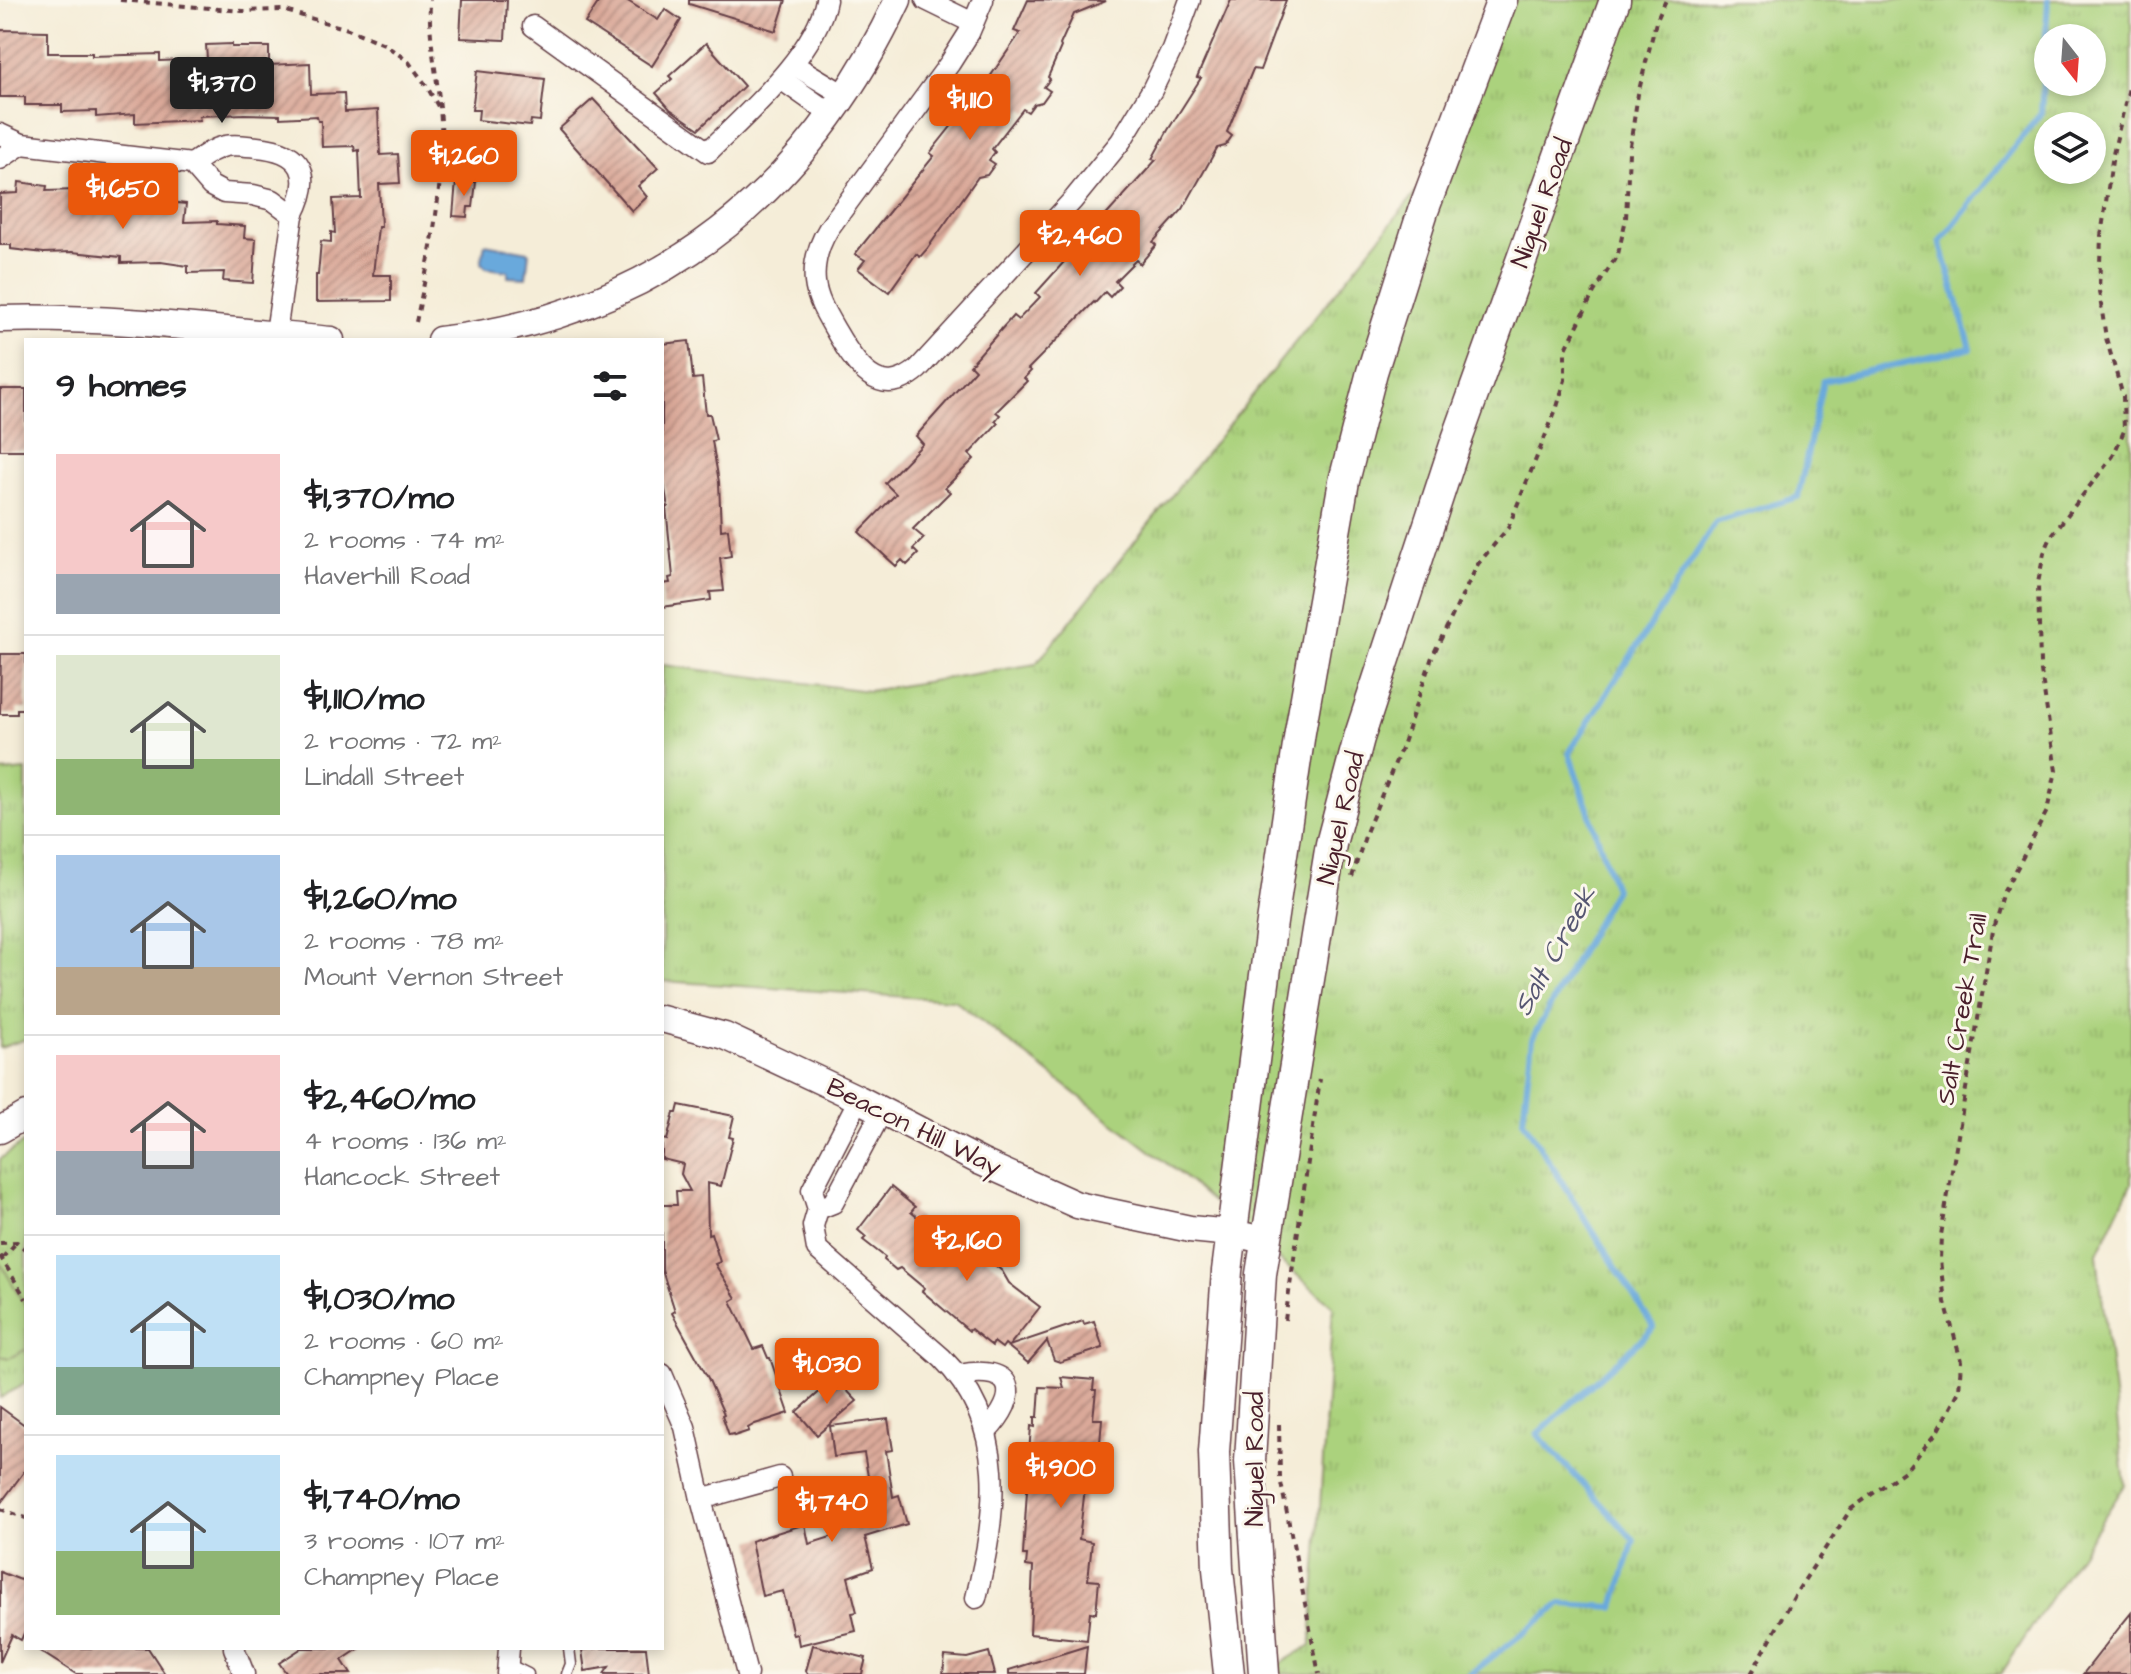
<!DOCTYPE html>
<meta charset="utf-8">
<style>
body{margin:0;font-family:"Architects Daughter",sans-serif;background:#f6f6f6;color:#202124;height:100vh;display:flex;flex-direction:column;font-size:30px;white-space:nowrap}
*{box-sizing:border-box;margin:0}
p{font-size:26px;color:#757577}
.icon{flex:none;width:44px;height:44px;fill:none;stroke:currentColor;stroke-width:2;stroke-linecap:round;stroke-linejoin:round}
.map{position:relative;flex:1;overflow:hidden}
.panel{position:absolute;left:24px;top:338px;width:640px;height:1312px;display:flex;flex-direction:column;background:#fff;border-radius:0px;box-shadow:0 4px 12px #0003}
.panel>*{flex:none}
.needle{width:52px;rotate:163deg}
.controls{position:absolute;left:2034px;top:24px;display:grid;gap:16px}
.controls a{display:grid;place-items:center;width:72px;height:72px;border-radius:50%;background:#fff;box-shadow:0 4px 12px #0003;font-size:40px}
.price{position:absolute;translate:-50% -68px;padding:0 18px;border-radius:8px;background:#ea580c;color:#fff;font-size:26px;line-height:52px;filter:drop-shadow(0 2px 4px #0008)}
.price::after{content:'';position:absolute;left:50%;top:48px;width:24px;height:18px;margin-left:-12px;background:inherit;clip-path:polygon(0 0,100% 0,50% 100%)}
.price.on{background:#222;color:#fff}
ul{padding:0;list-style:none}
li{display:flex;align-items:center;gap:24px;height:200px;padding:0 32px}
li+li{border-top:2px solid #e0e0e0}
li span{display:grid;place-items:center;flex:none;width:224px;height:160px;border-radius:0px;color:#555}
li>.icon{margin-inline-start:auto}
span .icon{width:96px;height:96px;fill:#fffc;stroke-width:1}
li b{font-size:34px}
h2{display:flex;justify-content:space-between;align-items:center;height:96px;padding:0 32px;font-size:34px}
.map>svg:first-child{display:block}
</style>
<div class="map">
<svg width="2131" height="1674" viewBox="0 0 2131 1674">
<defs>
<pattern id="grass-tufts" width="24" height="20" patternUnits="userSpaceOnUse" patternTransform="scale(2)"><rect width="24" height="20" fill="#abd27d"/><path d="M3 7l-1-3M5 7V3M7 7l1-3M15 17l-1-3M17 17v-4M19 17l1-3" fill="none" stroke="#95b46c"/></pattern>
<pattern id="building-hatch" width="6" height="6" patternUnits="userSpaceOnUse" patternTransform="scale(2)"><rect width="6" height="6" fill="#daa999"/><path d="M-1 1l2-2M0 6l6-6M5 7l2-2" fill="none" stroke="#b3897d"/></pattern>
</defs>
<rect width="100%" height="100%" fill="#fbf7ec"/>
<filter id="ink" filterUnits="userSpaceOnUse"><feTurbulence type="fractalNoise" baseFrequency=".0125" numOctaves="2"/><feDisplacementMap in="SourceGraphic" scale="16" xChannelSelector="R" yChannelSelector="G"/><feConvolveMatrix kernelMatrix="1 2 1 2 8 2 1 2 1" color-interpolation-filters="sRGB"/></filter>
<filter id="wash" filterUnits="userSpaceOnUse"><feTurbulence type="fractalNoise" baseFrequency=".006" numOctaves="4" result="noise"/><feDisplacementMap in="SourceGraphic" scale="32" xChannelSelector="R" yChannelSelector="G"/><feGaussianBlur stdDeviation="1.8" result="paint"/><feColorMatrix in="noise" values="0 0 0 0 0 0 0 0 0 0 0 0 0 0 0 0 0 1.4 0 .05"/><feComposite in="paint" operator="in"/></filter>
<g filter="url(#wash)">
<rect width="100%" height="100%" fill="#f5edd8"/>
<g fill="url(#grass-tufts)" stroke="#7a7854" stroke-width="2" fill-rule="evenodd">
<path d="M1512 0H2131V1184L2097 1255 2125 1485 2001 1674H1263L1311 1645 1333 1306 1179 1173 954 1000 662 981V665L868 691 1036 664 1443 159ZM2048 38H2092V82H2048ZM2048 126H2092V170H2048Z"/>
<path d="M26 770V1039L0 1048V772Z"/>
<path d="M26 1141V1383L0 1398V1159Z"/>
</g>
<path fill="#abd27d" stroke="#7a7854" stroke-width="2" d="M0 1262 26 1307V1349L10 1358 0 1356Z"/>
<path fill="#69a9dc" stroke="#5a6484" stroke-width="2" d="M485 244 529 252 526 278 508 277V271L486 268 481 263Z"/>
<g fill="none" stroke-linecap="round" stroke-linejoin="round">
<path stroke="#69a9dc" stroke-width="6" d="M1470 1674 1561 1604 1614 1607 1634 1540 1537 1434 1654 1328 1523 1120 1532 1039 1615 889 1569 753 1716 522 1798 497 1823 381 1971 348 1940 242 2041 113 2048 0"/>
</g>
<g id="blocks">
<g fill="url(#building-hatch)">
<path d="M462 0H507L505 40 460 38Z"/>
<path d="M600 0H626L658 20 665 9 681 20 652 66 585 23Z"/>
<path d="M689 0H786L776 31 689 4Z"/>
<path d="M1028 0 1106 1 1074 14 1060 45 1061 47 1048 77 1050 79 1044 87 1050 91 1042 102 1034 104 1028 112 1023 109 992 149 995 152 989 160 995 164 987 175 978 177 927 249 920 257 916 254 889 292 858 269 865 260 855 254 934 156 930 153 965 109 962 107 979 84 983 87 1020 33 1014 31Z"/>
<path d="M1231 0H1286L1260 70 1253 69 1227 132 1232 136 1225 146 1217 148 1183 209 1153 242 1156 245 1140 264 1136 260 1115 281 1120 286 1110 297 1105 292 1095 303 1094 302 1028 369 1031 371 1024 378 1027 381 996 412 1000 415 995 421 998 423 969 454 974 459 945 488 950 492 913 529 924 538 913 549 918 554 907 565 902 560 896 566 859 532 896 494 885 483 923 444 916 436 975 370 970 365 1013 316 1018 320 1040 297 1036 293 1156 160 1152 159 1168 130 1201 78 1197 77Z"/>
<path d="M0 30 48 31V53H92V56L160 54V61L207 59 206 45 232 44V47H269V65L310 63 311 94 344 93 345 112 378 110 380 155 398 154 400 183 379 184 381 227H378L373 275H391V301L316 302V275H318L321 241 331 242V232L335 233 333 199 361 198 359 150 355 151 354 146 322 147 321 121H318L317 116 280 118V115L244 114 199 116 200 120 135 123V114L96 117V111L62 112V105H25V97H0Z"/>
<path d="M706 43 744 86 699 129 670 109 656 93 672 79 669 76Z"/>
<path d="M477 71 545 79 540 121 531 120 530 126 478 120 479 110H472Z"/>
<path d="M593 99 658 168 638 186 647 197 632 211 559 129Z"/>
<path d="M456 181 476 182 473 207H468L467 217 453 216Z"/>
<path d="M19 182 47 186 46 191 77 190 115 195V197L148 196V200L186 204 184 222 217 221V224L245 226 244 238 256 239 253 283 223 281 224 272 188 273V266L161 262 121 263V257L72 252 44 253 11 249V245H0V194L18 193Z"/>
<path d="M689 341 693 379 702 378 706 414H710L716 440 712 441 719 482 721 530 728 529 731 556 720 558 724 591 710 592 711 600 662 607V584L670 583 669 578 673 577 666 507H668L662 472V344Z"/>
<rect x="0" y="389" width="26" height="61"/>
<path d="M1 654H26V709H17V714H0Z"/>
<path d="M679 1105 734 1116 729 1137 733 1138 721 1186 707 1183 708 1234 711 1233 720 1262 715 1264 736 1298 731 1301 754 1349 763 1346 768 1358H770L789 1413 755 1424 748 1428 749 1431 734 1436 733 1434 729 1435 722 1415 724 1414 708 1378 672 1313 675 1311 662 1270V1205H677L676 1191H690L681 1174 683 1164 662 1159V1139L667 1140 674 1113H677Z"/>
<path d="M891 1187 915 1207 911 1212 948 1242 953 1236 968 1249 971 1245 1002 1271 1009 1283 1040 1307 1009 1346 1083 1321 1084 1324 1094 1321 1103 1348 1060 1362 1054 1360 1047 1341 1028 1363 1005 1344 1002 1348 994 1342 992 1346 971 1329 969 1331 922 1291 924 1288 900 1268 896 1270 884 1260 885 1257 863 1240 866 1237 858 1230Z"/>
<path d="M1061 1377 1094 1380 1093 1390H1096L1093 1419H1102L1100 1443 1095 1442 1093 1472 1087 1471 1079 1539 1092 1542 1088 1580 1099 1581 1096 1613 1090 1612 1087 1640 1030 1634 1033 1567 1026 1566 1027 1555H1023L1028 1474H1025L1026 1454 1029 1455 1031 1426 1035 1427V1417H1038L1040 1387 1064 1388Z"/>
<path d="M835 1378 857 1401 817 1435 797 1412Z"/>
<path d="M0 1407 26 1426V1469L0 1504Z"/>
<path d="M888 1419 893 1450 886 1451 893 1497 899 1495 907 1524 865 1537 873 1568 848 1577 857 1612 852 1613 856 1631 799 1645 797 1634 793 1635 783 1591 762 1596 751 1541 805 1524 809 1544 834 1536 838 1514 829 1509 840 1492 874 1511 864 1453 834 1457 830 1426Z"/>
<path d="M0 1572 26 1582V1629L21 1640 12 1635 0 1662Z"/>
<path d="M2131 1613V1674H2083L2122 1624Z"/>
<path d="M813 1645 866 1658 862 1674H808L806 1671Z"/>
<path d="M1087 1646 1084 1674H1009V1670Z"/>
<path d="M35 1648H148L165 1674H76Z"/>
<path d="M302 1648H360L342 1660 351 1674H287L279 1663Z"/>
<path d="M599 1648H646L649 1674H604L609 1667 585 1671 582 1650Z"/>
<path d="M989 1652 995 1674H943L945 1656 967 1658Z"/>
</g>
</g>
</g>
<g filter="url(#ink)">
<use href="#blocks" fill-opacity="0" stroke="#643e45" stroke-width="2"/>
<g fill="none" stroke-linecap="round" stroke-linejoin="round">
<g stroke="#643e45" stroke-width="13">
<g id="service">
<path d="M508 1664 528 1674"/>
<path d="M567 1674 571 1664 569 1648"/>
</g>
</g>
<g stroke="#643e45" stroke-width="23">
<g id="minor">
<path d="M926 0 973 23"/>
<path d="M983 0 969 33 950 63 829 228C819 244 813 262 815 282 817 301 828 317 837 333 855 364 879 402 918 369L1073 200 1121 141 1152 90 1172 49 1190 0"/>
<path d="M533 26 708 152C746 114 816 54 826 0"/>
<path d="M794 65 846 96"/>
<path d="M781 79 832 115"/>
<path d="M0 134 22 144 192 164 211 186 224 193 253 195 273 200 293 215 275 340"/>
<path d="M0 159 22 144"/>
<path d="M192 164C202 157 212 149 225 146 235 144 247 146 257 147 303 151 314 175 293 215"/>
<path d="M859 1099 812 1190 818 1209 813 1226 817 1249 942 1358C1009 1425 997 1513 976 1598"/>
<path d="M818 1209 833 1203 882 1111"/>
<path d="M662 1374 685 1427 701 1499 747 1674"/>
<path d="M959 1375C1015 1364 1022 1395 986 1432"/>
<path d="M701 1499 780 1477"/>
<path d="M234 1648 244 1674"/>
<path d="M507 1674 509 1648"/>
</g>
</g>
<g stroke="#643e45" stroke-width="29">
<g id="tertiary">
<path d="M0 319C111 316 220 330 331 340"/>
<path d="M440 340C657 314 806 195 898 0"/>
<path d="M662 1019 725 1036 859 1099 981 1162 1077 1205 1190 1229 1231 1233 1265 1240"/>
<path d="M0 1130 26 1115"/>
</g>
</g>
<g stroke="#643e45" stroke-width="33">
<g id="secondary">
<path d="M1229 1674 1218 1569 1214 1452 1227 1271 1270 936 1300 732 1344 481 1372 372 1423 211 1502 0"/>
<path d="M1264 1674 1250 1461 1261 1274 1331 844 1359 738 1455 445 1615 0"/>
</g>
</g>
<g stroke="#643e45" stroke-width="4" stroke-dasharray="6 6" stroke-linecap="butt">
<path d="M120 0 242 11 282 10 348 29 384 44 408 61 426 85 440 110"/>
<path d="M416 322C430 256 444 190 441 122 439 81 428 41 430 0"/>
<path d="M1352 877 1367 830 1401 749 1432 657 1478 564 1508 528 1557 407 1565 380V351L1594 292 1618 254 1626 219 1629 152 1638 94 1656 22 1666 0"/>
<path d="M0 1243 17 1242 26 1250"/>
<path d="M0 1256 26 1299"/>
<path d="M2 1258 17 1242"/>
<path d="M1285 1320 1320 1079"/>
<path d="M1279 1424 1280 1478 1319 1674"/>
<path d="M0 1509 26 1518"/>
<path d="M1751 1674 1798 1590 1851 1509 1906 1470 1937 1432 1959 1391 1961 1361 1945 1302 1940 1260 1941 1235 1994 925 2003 895 2047 811 2056 771 2040 665 2038 583 2044 553 2052 535 2113 456 2124 431 2123 396 2106 338 2099 291 2101 236 2113 154 2131 79"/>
</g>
<use href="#service" stroke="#fff" stroke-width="10"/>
<use href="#minor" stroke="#fff" stroke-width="20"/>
<use href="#tertiary" stroke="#fff" stroke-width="26"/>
<use href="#secondary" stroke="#fff" stroke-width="30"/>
</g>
</g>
<g text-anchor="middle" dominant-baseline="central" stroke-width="6" stroke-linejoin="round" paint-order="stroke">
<g font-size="26" fill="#4a1f2b" stroke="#fbf7ec">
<text transform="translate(1542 203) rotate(-70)">Niguel Road</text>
<text transform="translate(1341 818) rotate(-77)">Niguel Road</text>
<text transform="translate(1962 1009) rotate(-80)">Salt Creek Trail</text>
<text transform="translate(914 1127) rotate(26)">Beacon Hill Way</text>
<text transform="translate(1255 1459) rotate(-90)">Niguel Road</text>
</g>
<g font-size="28" font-style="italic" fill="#565672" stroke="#fbf7ec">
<text transform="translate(1555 951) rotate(-61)">Salt Creek</text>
</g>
</g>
</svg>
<div class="controls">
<a><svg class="needle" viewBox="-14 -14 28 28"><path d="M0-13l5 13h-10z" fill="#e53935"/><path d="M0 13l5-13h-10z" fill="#757577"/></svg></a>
<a><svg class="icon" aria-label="layers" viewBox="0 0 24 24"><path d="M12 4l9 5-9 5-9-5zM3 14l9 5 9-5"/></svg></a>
</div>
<b class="price on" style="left:222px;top:125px">$1,370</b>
<b class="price" style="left:970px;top:142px">$1,110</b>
<b class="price" style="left:464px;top:198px">$1,260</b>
<b class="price" style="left:123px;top:231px">$1,650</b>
<b class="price" style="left:1080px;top:278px">$2,460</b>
<b class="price" style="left:967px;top:1283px">$2,160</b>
<b class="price" style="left:827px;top:1406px">$1,030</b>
<b class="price" style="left:1061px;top:1510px">$1,900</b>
<b class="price" style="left:832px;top:1544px">$1,740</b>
<section class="panel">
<h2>9 homes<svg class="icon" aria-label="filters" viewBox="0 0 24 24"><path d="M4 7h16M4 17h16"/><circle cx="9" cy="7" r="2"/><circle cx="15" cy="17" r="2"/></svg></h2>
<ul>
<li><span style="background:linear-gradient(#f6c9c9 75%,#9aa5b1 0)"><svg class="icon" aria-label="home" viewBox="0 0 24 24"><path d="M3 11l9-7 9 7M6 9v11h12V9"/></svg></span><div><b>$1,370/mo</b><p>2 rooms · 74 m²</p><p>Haverhill Road</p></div></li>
<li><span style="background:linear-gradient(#dfe7d0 65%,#8fb573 0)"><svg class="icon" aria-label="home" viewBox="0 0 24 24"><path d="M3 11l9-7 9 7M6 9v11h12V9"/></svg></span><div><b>$1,110/mo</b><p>2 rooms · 72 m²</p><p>Lindall Street</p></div></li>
<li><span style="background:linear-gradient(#a9c7e8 70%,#b9a48a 0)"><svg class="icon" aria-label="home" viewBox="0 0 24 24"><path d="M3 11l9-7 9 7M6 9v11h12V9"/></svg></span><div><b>$1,260/mo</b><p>2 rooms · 78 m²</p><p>Mount Vernon Street</p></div></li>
<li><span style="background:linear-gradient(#f6c9c9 60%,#9aa5b1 0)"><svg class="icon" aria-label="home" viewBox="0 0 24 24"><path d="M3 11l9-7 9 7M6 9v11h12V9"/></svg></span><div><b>$2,460/mo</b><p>4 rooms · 136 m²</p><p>Hancock Street</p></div></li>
<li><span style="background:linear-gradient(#bfe0f5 70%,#7fa58c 0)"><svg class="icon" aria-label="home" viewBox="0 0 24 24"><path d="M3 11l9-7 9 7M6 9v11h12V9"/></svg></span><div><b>$1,030/mo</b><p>2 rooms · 60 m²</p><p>Champney Place</p></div></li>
<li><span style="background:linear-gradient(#bfe0f5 60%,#8fb573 0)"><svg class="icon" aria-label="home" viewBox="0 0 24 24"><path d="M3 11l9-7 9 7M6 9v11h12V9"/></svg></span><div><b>$1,740/mo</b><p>3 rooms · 107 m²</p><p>Champney Place</p></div></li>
</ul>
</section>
</div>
